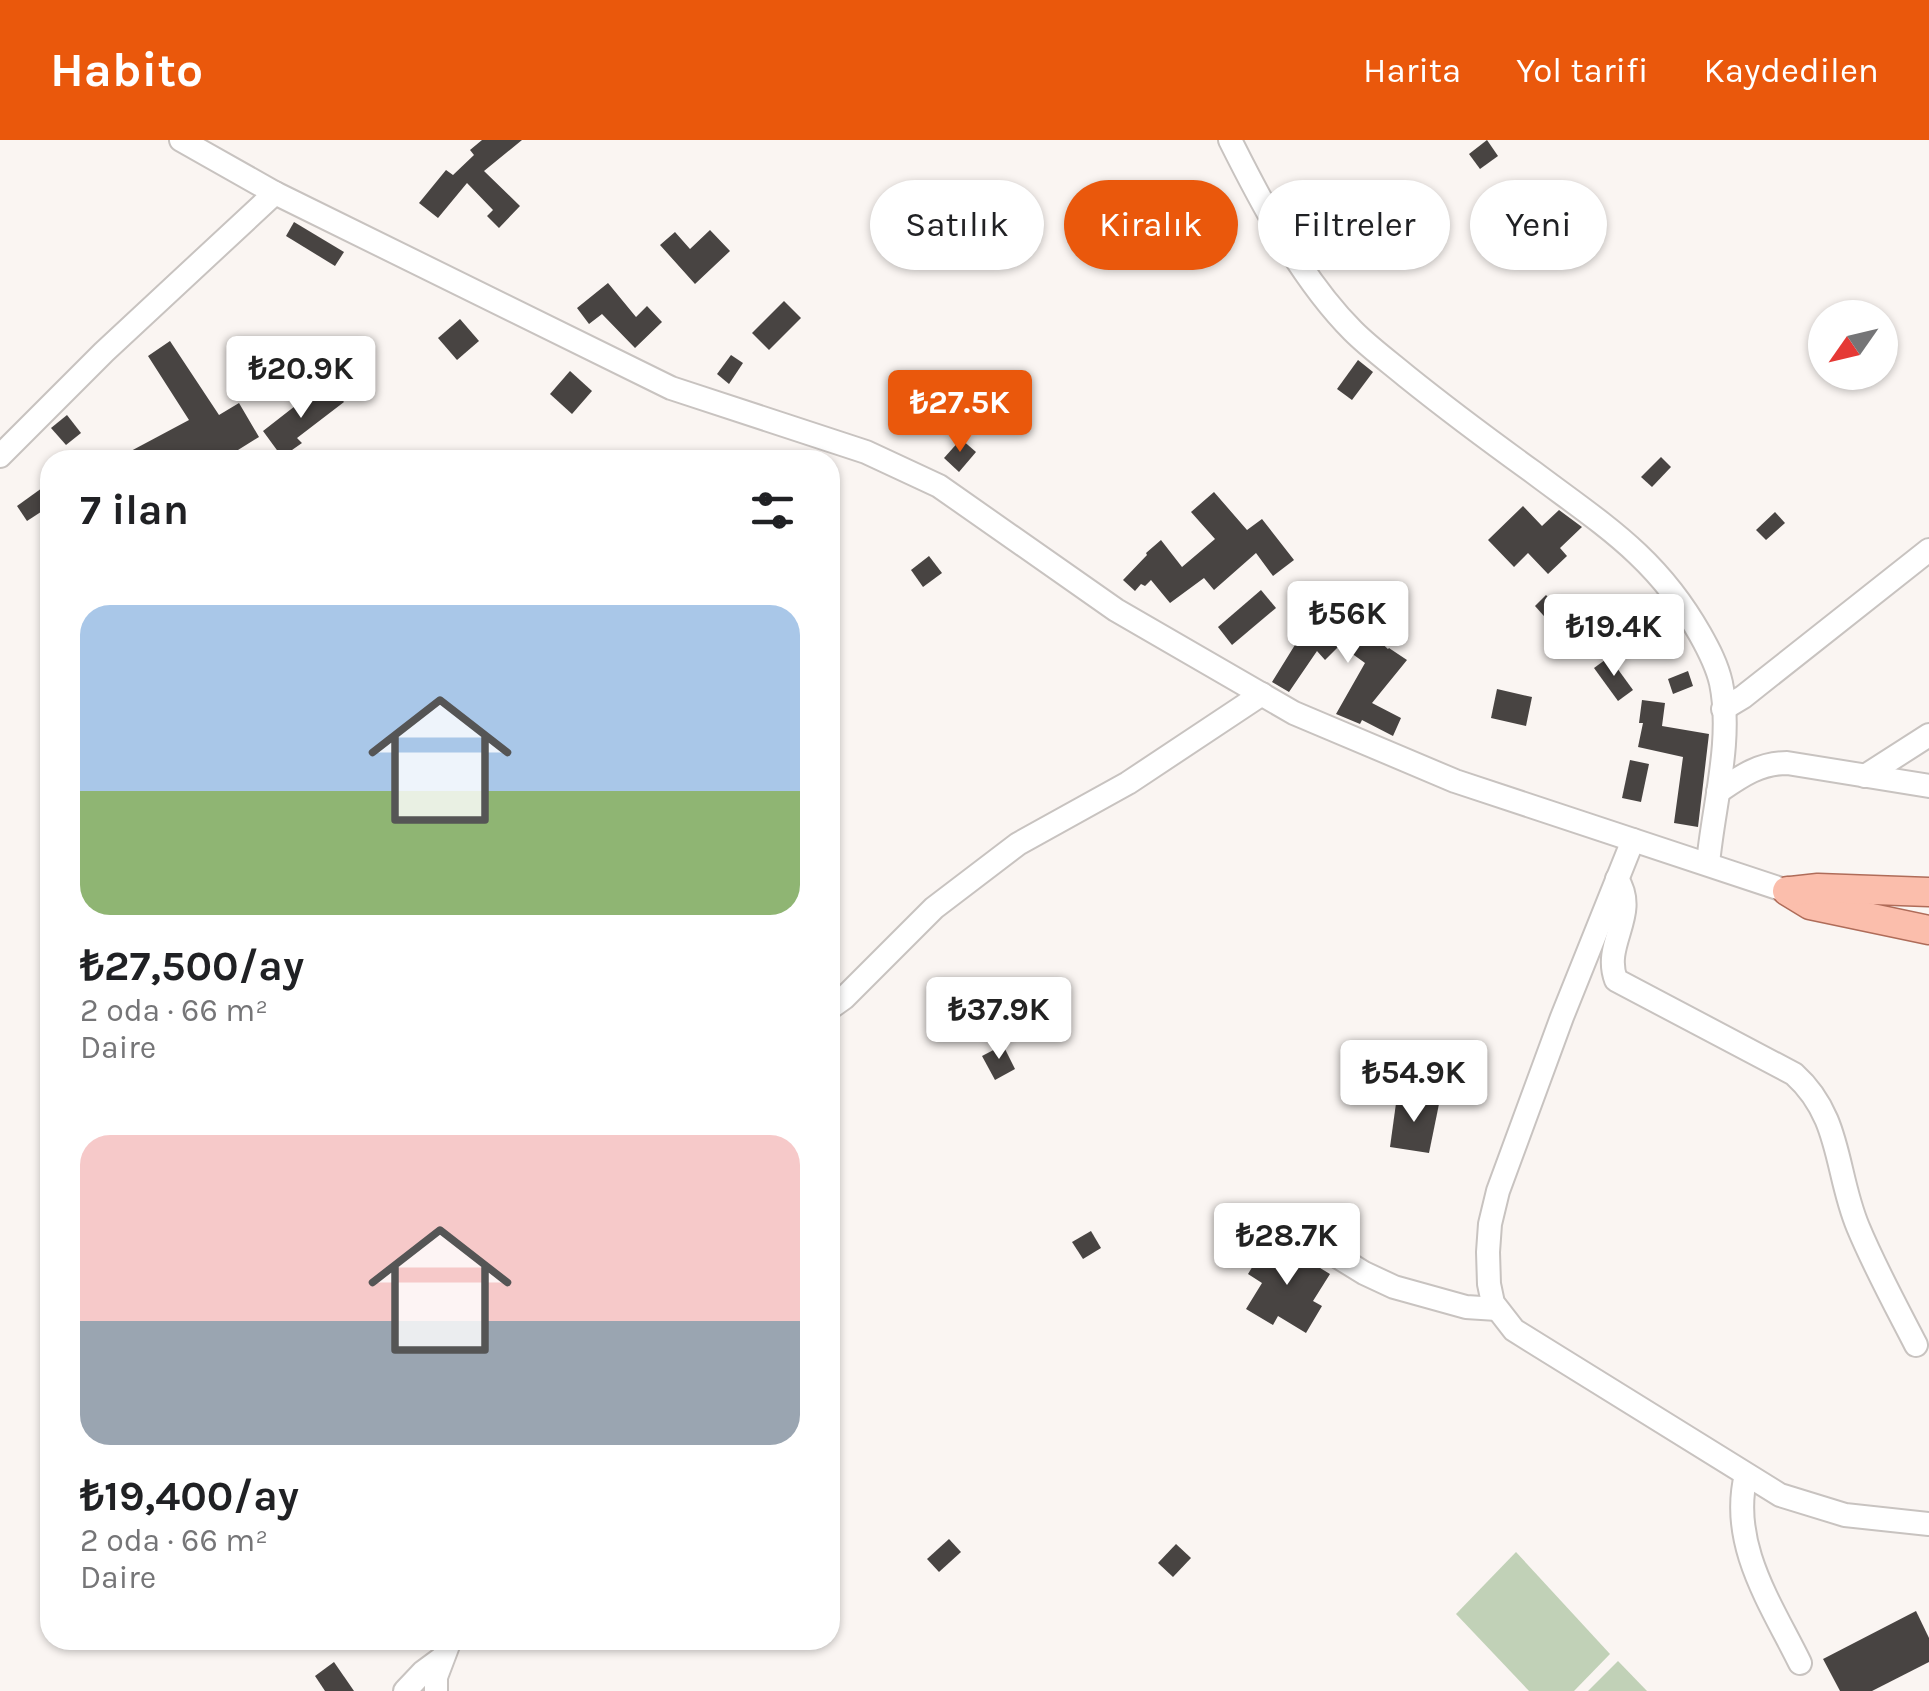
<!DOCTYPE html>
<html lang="tr">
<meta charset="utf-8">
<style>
body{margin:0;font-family:Karla,sans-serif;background:#f2f2f2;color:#202124;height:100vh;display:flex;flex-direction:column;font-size:38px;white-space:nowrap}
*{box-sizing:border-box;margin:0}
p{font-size:32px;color:#757577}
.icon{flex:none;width:55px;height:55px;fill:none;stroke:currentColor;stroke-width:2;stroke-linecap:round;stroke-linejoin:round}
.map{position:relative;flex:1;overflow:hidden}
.side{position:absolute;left:40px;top:310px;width:800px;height:1200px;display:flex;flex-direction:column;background:#fff;border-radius:30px;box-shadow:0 2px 8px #0004}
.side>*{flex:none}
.banner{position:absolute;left:870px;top:40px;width:908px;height:90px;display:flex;gap:20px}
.needle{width:65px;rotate:236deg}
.controls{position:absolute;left:1808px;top:160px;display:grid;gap:20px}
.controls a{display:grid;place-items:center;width:90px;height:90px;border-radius:50%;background:#fff;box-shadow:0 2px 8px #0004;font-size:50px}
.price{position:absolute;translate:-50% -85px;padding:0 22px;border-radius:10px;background:#fff;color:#222;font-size:32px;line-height:65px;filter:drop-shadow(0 2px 5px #0008)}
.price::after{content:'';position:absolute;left:50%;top:60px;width:30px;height:22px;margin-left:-15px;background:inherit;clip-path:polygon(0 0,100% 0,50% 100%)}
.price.on{background:#ea580c;color:#fff}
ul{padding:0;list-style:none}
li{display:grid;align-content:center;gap:20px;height:530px;padding:0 40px}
li span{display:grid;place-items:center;height:310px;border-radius:30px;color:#555}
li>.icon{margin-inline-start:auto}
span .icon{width:180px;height:180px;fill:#fffc;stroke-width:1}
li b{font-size:42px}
h2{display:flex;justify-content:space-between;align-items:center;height:120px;padding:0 40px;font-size:42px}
.chip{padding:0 35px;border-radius:45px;background:#fff;box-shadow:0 2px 8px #0004;font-size:35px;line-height:90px}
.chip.on{background:#ea580c;color:#fff}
header{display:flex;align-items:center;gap:60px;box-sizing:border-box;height:140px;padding:0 50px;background:#ea580c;color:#fff}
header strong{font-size:48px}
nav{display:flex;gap:55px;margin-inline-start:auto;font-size:35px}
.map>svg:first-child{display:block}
</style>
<header>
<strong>Habito</strong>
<nav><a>Harita</a><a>Yol tarifi</a><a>Kaydedilen</a></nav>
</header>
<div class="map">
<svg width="1929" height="1551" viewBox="0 0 1929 1551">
<rect width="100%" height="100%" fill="#faf5f2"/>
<g fill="#c1d1b7">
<path d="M1516 1412 1610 1514 1574 1551H1529L1456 1474Z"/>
<path d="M1618 1521 1647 1551H1588Z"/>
</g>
<g fill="#484442">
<path d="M482 0H522L484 31 520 66 499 88 487 76 493 70 467 43 438 78 419 63 446 30 453 35 474 15 470 10Z"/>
<path d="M1487 0 1498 16 1480 29 1469 14Z"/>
<path d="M294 82 344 112 335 126 286 96Z"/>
<path d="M710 90 730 111 695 144 660 105 675 92 690 109Z"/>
<path d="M608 143 636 177 647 166 662 182 635 208 602 174 589 184 577 168Z"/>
<path d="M784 161 801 178 769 210 752 193Z"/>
<path d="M460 179 479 201 457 220 438 198Z"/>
<path d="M170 201 219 275 239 263 259 297 222 320H114L189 280 148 216Z"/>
<path d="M248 201 262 219 250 228 236 210Z"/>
<path d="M731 215 743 223 729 244 717 234Z"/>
<path d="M1358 220 1373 232 1352 260 1337 249Z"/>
<path d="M570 231 592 251 572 274 550 254Z"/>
<path d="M333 248 344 262 297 298 302 303 282 317 263 291 313 252 318 259Z"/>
<path d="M67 275 81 293 66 305 51 288Z"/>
<path d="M961 299 976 312 959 332 944 318Z"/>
<path d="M1661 317 1671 327 1652 347 1641 337Z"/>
<path d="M42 348 50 360V366L27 381 17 366Z"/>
<path d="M1214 352 1247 390 1262 379 1294 420 1273 436 1256 413 1214 450 1204 438 1170 463 1151 440 1145 446 1141 444 1135 451 1123 440 1147 415 1146 413 1161 400 1182 427 1215 399 1191 372Z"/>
<path d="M1523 366 1542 386 1559 370 1582 387 1560 408 1567 416 1548 434 1528 413 1514 427 1488 400Z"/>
<path d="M1775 372 1785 383 1766 400 1756 390Z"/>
<path d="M929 416 942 433 923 447 911 430Z"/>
<path d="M1261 450 1276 468 1232 505 1218 487Z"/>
<path d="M1546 455 1563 473 1551 484 1535 466Z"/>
<path d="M1336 462 1388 509 1389 508 1407 520 1372 563 1401 578 1393 596 1362 580 1360 584 1336 574 1365 523 1340 505 1325 520 1317 511 1289 552 1272 542 1298 500Z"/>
<path d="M1609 517 1633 550 1618 561 1594 528Z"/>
<path d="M1688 531 1693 546 1673 554 1668 539Z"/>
<path d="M1497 549 1532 557 1526 586 1491 578Z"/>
<path d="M1642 560 1665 563 1662 586 1709 594 1698 687 1674 683 1683 617 1638 607 1643 583H1639Z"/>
<path d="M1630 620 1649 624 1641 662 1622 658Z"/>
<path d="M1003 905 1015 929 995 940 982 916Z"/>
<path d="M1397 956 1439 964 1429 1013 1390 1007Z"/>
<path d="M1091 1091 1101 1108 1083 1119 1072 1102Z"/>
<path d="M1265 1106 1279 1114 1284 1106 1330 1134 1313 1161 1322 1166 1306 1193 1278 1176 1273 1185 1246 1169 1262 1143 1248 1134Z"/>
<path d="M949 1399 961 1412 939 1432 927 1419Z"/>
<path d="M1176 1404 1191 1418 1173 1437 1158 1423Z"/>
<path d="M1916 1471 1929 1498V1522L1872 1551H1840L1823 1519Z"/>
<path d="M334 1522 354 1551H325L315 1536Z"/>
</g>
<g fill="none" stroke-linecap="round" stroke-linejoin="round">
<g stroke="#c8c3c0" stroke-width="26">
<g id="minor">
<path d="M181 0 275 53 671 248 866 312 939 346 1116 470 1294 573 1455 641 1787 751"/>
<path d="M1230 0C1262 64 1302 140 1353 191 1369 207 1388 221 1406 236 1447 269 1490 301 1533 332 1602 384 1656 416 1700 494 1709 510 1717 525 1721 543 1733 601 1713 667 1708 724"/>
<path d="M0 316 104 212 275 53"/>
<path d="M1723 569 1743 557 1929 410"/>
<path d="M1865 636 1929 595"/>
<path d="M1718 652C1740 637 1759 623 1787 623L1929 646"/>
<path d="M1633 700 1562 877 1498 1051 1490 1084 1488 1112 1489 1144 1493 1163 1514 1190 1780 1355 1845 1375 1929 1384"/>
<path d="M1617 739C1640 775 1602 803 1616 840L1794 934C1842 977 1835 1032 1858 1087 1875 1128 1896 1166 1916 1205"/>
<path d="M830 868 844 858 934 768 1018 704 1128 643 1262 554"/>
<path d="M1272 1076 1364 1133 1394 1147 1466 1167 1497 1169"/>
<path d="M1746 1335C1729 1404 1771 1464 1800 1523"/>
<path d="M405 1551 423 1532 442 1518"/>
<path d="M436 1551V1537L450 1500"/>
</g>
</g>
<g stroke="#af6c59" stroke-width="31">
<g id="major">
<path d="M1787 751 1810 765 1929 790"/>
<path d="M1791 751 1818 748 1929 752"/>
</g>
</g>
<use href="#minor" stroke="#fff" stroke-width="22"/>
<use href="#major" stroke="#fbbeac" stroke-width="28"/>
</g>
</svg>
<div class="controls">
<a><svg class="needle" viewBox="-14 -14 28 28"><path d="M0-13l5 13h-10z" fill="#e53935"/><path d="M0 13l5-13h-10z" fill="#757577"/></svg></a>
</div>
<b class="price" style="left:301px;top:281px">₺20.9K</b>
<b class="price on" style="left:960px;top:315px">₺27.5K</b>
<b class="price" style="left:1348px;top:526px">₺56K</b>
<b class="price" style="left:1614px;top:539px">₺19.4K</b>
<b class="price" style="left:999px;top:922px">₺37.9K</b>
<b class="price" style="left:1414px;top:985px">₺54.9K</b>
<b class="price" style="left:1287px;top:1148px">₺28.7K</b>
<div class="banner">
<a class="chip">Satılık</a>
<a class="chip on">Kiralık</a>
<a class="chip">Filtreler</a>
<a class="chip">Yeni</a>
</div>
<section class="side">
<h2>7 ilan<svg class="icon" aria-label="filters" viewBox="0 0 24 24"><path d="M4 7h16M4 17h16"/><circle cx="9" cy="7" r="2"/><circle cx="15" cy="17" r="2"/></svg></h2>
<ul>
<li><span style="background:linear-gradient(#a9c7e8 60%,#8fb573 0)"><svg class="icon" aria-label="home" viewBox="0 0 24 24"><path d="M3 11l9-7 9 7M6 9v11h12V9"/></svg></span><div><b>₺27,500/ay</b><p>2 oda · 66 m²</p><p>Daire</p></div></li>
<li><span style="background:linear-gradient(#f6c9c9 60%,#9aa5b1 0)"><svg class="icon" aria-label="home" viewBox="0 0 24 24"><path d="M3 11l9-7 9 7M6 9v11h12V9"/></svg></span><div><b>₺19,400/ay</b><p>2 oda · 66 m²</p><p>Daire</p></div></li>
</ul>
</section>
</div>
